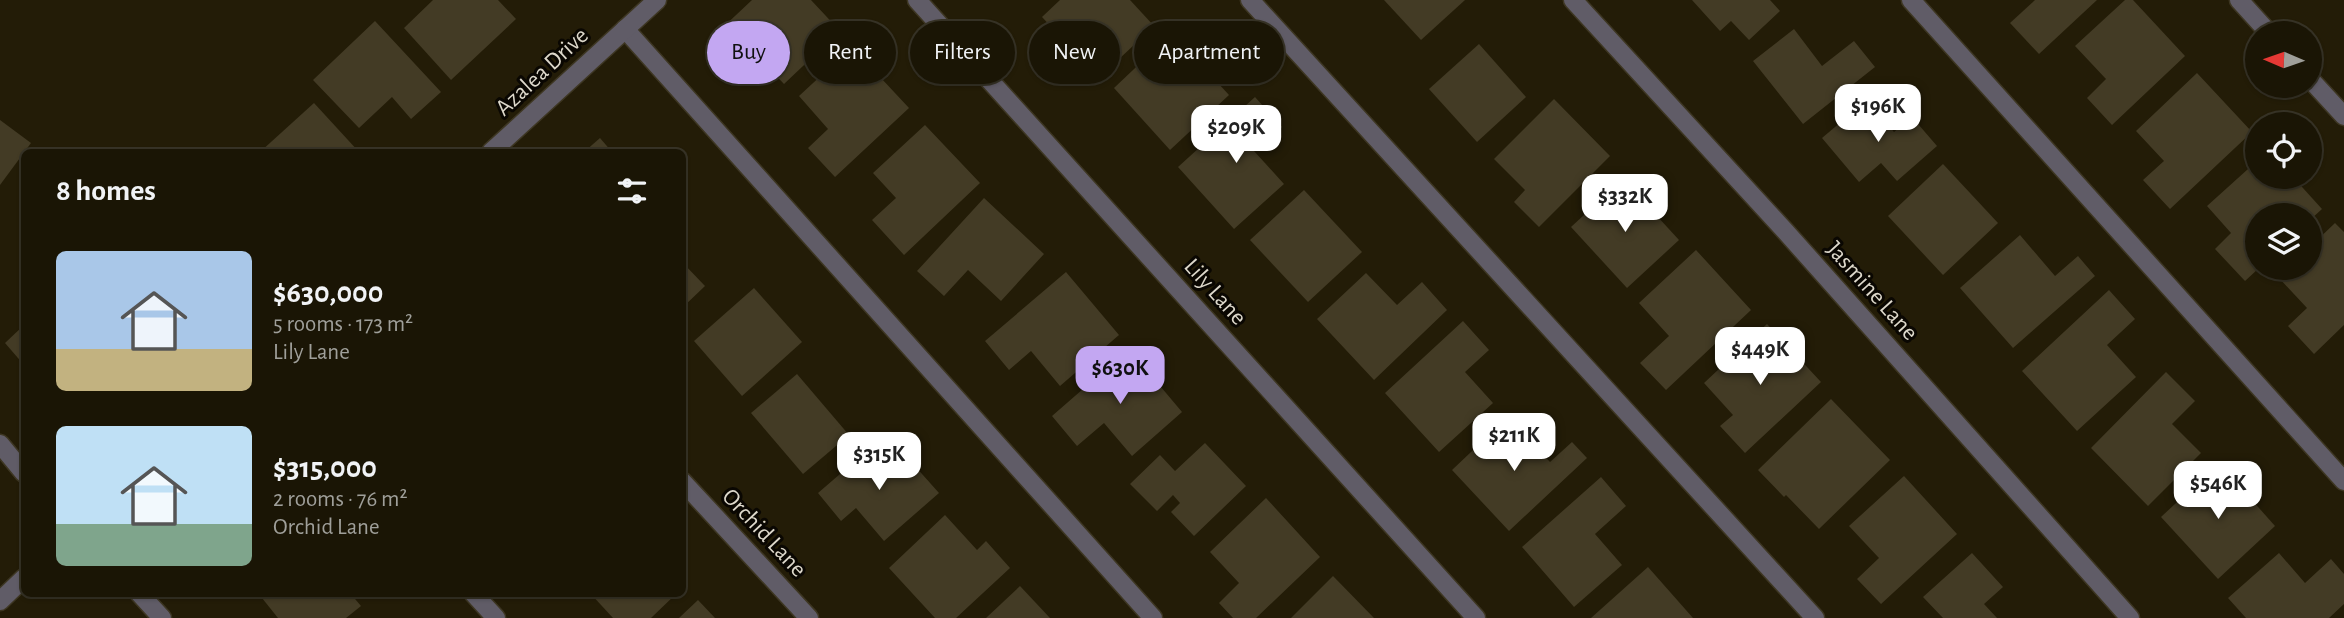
<!DOCTYPE html>
<meta charset="utf-8">
<style>
body{margin:0;font-family:"Alegreya Sans",sans-serif;background:#231e0f;color:#f1f3f6;height:100vh;display:flex;flex-direction:column;font-size:26px;white-space:nowrap}
*{box-sizing:border-box;margin:0}
p{font-size:23px;color:#9f9f9a}
.icon{flex:none;width:38px;height:38px;fill:none;stroke:currentColor;stroke-width:2;stroke-linecap:round;stroke-linejoin:round}
.map{position:relative;flex:1;overflow:hidden}
.details{position:absolute;left:21px;top:149px;width:665px;height:448px;display:flex;flex-direction:column;background:#1a1505;border-radius:10px;box-shadow:0 2px 5px #0004,0 0 0 2px #383427}
.details>*{flex:none}
.top-card{position:absolute;left:707px;top:21px;width:665px;height:63px;display:flex;gap:14px}
.needle{width:46px;rotate:272deg}
.buttons{position:absolute;left:2245px;top:21px;display:grid;gap:14px}
.buttons a{display:grid;place-items:center;width:77px;height:77px;border-radius:50%;background:#1a1505;box-shadow:0 2px 5px #0004,0 0 0 2px #383427;font-size:35px}
.price{position:absolute;translate:-50% -60px;padding:0 16px;border-radius:14px;background:#fff;color:#222;font-size:23px;line-height:46px;filter:drop-shadow(0 2px 4px #0008)}
.price::after{content:'';position:absolute;left:50%;top:42px;width:21px;height:16px;margin-left:-10px;background:inherit;clip-path:polygon(0 0,100% 0,50% 100%)}
.price.selected{background:#c3a7f2;color:#111}
ul{padding:0;list-style:none}
li{display:flex;align-items:center;gap:21px;height:175px;padding:0 35px}
li span{display:grid;place-items:center;flex:none;width:196px;height:140px;border-radius:10px;color:#555}
li>.icon{margin-inline-start:auto}
span .icon{width:84px;height:84px;fill:#fffc;stroke-width:1}
li b{font-size:30px}
h2{display:flex;justify-content:space-between;align-items:center;height:84px;padding:0 35px;font-size:30px}
.chip{padding:0 24px;border-radius:32px;background:#1a1505;box-shadow:0 2px 5px #0004,0 0 0 2px #383427;font-size:24px;line-height:63px}
.chip.selected{background:#c3a7f2;color:#111}
.map>svg:first-child{display:block}
</style>
<div class="map">
<svg width="2344" height="618" viewBox="0 0 2344 618">
<rect width="100%" height="100%" fill="#231c07"/>
<g fill="#433b25">
<path d="M433 0H498L516 19 451 80 404 28Z"/>
<path d="M752 0H811L840 31 784 84 762 61 754 68 719 31Z"/>
<path d="M1060 0H1130L1154 26 1099 78 1042 17Z"/>
<path d="M1384 0H1465L1421 40Z"/>
<path d="M1692 0H1770L1780 11 1749 40 1731 21 1720 31Z"/>
<path d="M2035 0H2097L2039 54 2010 23Z"/>
<path d="M2125 0H2133L2185 56 2112 125 2087 98 2106 79 2075 46Z"/>
<path d="M375 21 441 92 411 119 392 97 359 128 313 80Z"/>
<path d="M1794 29 1822 66 1854 41 1875 67 1803 124 1753 61Z"/>
<path d="M1172 33 1229 95 1170 150 1114 88Z"/>
<path d="M1479 44 1526 97 1477 142 1429 89Z"/>
<path d="M852 47 909 108 835 177 808 148 828 129 799 96Z"/>
<path d="M2197 73 2252 132 2170 209 2143 180 2164 161 2136 131Z"/>
<path d="M1255 97 1282 127 1254 151 1284 184 1234 229 1178 167Z"/>
<path d="M1554 99 1610 156 1539 227 1514 202 1525 190 1494 159Z"/>
<path d="M1867 100 1894 132 1912 117 1937 146 1897 181 1881 163 1859 182 1822 138Z"/>
<path d="M314 103 359 152H260Z"/>
<path d="M0 120 31 143 0 185Z"/>
<path d="M925 125 980 183 904 255 872 220 896 198 873 173Z"/>
<path d="M600 138 612 152H584Z"/>
<path d="M2258 160V177H2293L2322 209 2310 220V215H2258V269L2245 281 2215 249 2231 233 2207 206Z"/>
<path d="M1943 164 1998 223 1943 275 1888 216Z"/>
<path d="M1623 179 1679 240 1627 288 1571 227Z"/>
<path d="M1304 190 1362 252 1308 302 1250 240Z"/>
<path d="M984 198 1044 254 1001 301 968 270 944 296 917 271Z"/>
<path d="M2335 223 2344 232V325L2314 354 2288 326 2307 308 2278 277 2287 268H2310V247Z"/>
<path d="M2020 235 2055 276 2078 256 2095 276 2013 348 1960 288Z"/>
<path d="M1696 250 1751 310 1666 390 1640 363 1669 336 1639 303Z"/>
<path d="M682 262 705 286 682 308Z"/>
<path d="M1066 272 1119 335 1060 386 1031 351 1009 370 985 341Z"/>
<path d="M1366 273 1397 305 1422 282 1447 310 1374 380 1317 319Z"/>
<path d="M754 288 802 342 742 396 694 341Z"/>
<path d="M2109 290 2135 319 2107 345 2136 377 2077 431 2022 371Z"/>
<path d="M1463 321 1489 350 1465 372 1493 403 1439 452 1385 393Z"/>
<path d="M1767 324 1821 382 1745 453 1720 426 1733 415 1704 383Z"/>
<path d="M24 325V365L5 343Z"/>
<path d="M1129 349 1182 412 1132 456 1104 423 1077 446 1052 416Z"/>
<path d="M2166 372 2195 401 2172 424 2201 453 2148 506 2091 448Z"/>
<path d="M797 374 849 435 803 474 751 413Z"/>
<path d="M1831 399 1890 460 1819 529 1786 495 1784 497 1758 470Z"/>
<path d="M1508 417 1550 462 1572 442 1587 458 1509 531 1452 470Z"/>
<path d="M876 443 903 475 914 465 939 493 884 541 856 508 841 521 818 493Z"/>
<path d="M1205 443 1246 486 1194 536 1171 512 1180 503 1173 495 1157 511 1130 484 1160 455 1175 471Z"/>
<path d="M2219 463 2275 526 2218 579 2161 517Z"/>
<path d="M1904 476 1957 534 1881 604 1857 579 1879 558 1849 526Z"/>
<path d="M1601 477 1626 506 1595 534 1622 565 1574 607 1522 547Z"/>
<path d="M1266 498 1320 557 1256 618H1233L1219 603 1239 583 1210 552Z"/>
<path d="M945 515 977 550 986 541 1010 568 956 618H935L889 568Z"/>
<path d="M1972 553 2003 587 1984 604 1997 618H1943L1923 597Z"/>
<path d="M2279 553 2305 583 2331 559 2344 574V604L2329 618H2246L2228 598Z"/>
<path d="M1648 567 1693 618H1591Z"/>
<path d="M1333 576 1374 618H1291Z"/>
<path d="M1020 586 1050 618H986Z"/>
<path d="M258 593H350L361 606 346 618H278Z"/>
<path d="M590 593H677L651 618H613Z"/>
<path d="M698 600 715 618H679Z"/>
</g>
<g fill="none" stroke-linecap="round" stroke-linejoin="round">
<g stroke="#3d3622" stroke-width="21">
<g id="minor">
<path d="M917 0 1476 618"/>
<path d="M1250 0 1815 618"/>
<path d="M1573 0 1786 232 2130 618"/>
<path d="M1911 0 2344 481"/>
<path d="M2239 0 2269 33"/>
<path d="M625 29 1153 618"/>
<path d="M2310 79 2344 116"/>
<path d="M491 152 657 0"/>
<path d="M0 444 24 473"/>
<path d="M682 481 809 618"/>
<path d="M139 593 162 618"/>
<path d="M473 593 496 618"/>
<path d="M0 601 24 578"/>
</g>
</g>
<use href="#minor" stroke="#605c67" stroke-width="18"/>
</g>
<g text-anchor="middle" dominant-baseline="central" stroke-width="6" stroke-linejoin="round" paint-order="stroke">
<g font-size="24" fill="#ddd8cb" stroke="#0a0702">
<text transform="translate(542 72) rotate(-43)">Azalea Drive</text>
<text transform="translate(1872 291) rotate(48)">Jasmine Lane</text>
<text transform="translate(1215 292) rotate(48)">Lily Lane</text>
<text transform="translate(764 533) rotate(47)">Orchid Lane</text>
</g>
</g>
</svg>
<div class="buttons">
<a><svg class="needle" viewBox="-14 -14 28 28"><path d="M0-13l5 13h-10z" fill="#e53935"/><path d="M0 13l5-13h-10z" fill="#9f9f9a"/></svg></a>
<a><svg class="icon" aria-label="locate" viewBox="0 0 24 24"><circle cx="12" cy="12" r="6"/><path d="M12 2v4M12 18v4M2 12h4M18 12h4"/></svg></a>
<a><svg class="icon" aria-label="layers" viewBox="0 0 24 24"><path d="M12 4l9 5-9 5-9-5zM3 14l9 5 9-5"/></svg></a>
</div>
<b class="price" style="left:1878px;top:144px">$196K</b>
<b class="price" style="left:1236px;top:165px">$209K</b>
<b class="price" style="left:1625px;top:234px">$332K</b>
<b class="price" style="left:1760px;top:387px">$449K</b>
<b class="price selected" style="left:1120px;top:406px">$630K</b>
<b class="price" style="left:1514px;top:473px">$211K</b>
<b class="price" style="left:879px;top:492px">$315K</b>
<b class="price" style="left:2218px;top:521px">$546K</b>
<div class="top-card">
<a class="chip selected">Buy</a>
<a class="chip">Rent</a>
<a class="chip">Filters</a>
<a class="chip">New</a>
<a class="chip">Apartment</a>
</div>
<section class="details">
<h2>8 homes<svg class="icon" aria-label="filters" viewBox="0 0 24 24"><path d="M4 7h16M4 17h16"/><circle cx="9" cy="7" r="2"/><circle cx="15" cy="17" r="2"/></svg></h2>
<ul>
<li><span style="background:linear-gradient(#a9c7e8 70%,#c2b280 0)"><svg class="icon" aria-label="home" viewBox="0 0 24 24"><path d="M3 11l9-7 9 7M6 9v11h12V9"/></svg></span><div><b>$630,000</b><p>5 rooms · 173 m²</p><p>Lily Lane</p></div></li>
<li><span style="background:linear-gradient(#bfe0f5 70%,#7fa58c 0)"><svg class="icon" aria-label="home" viewBox="0 0 24 24"><path d="M3 11l9-7 9 7M6 9v11h12V9"/></svg></span><div><b>$315,000</b><p>2 rooms · 76 m²</p><p>Orchid Lane</p></div></li>
</ul>
</section>
</div>
